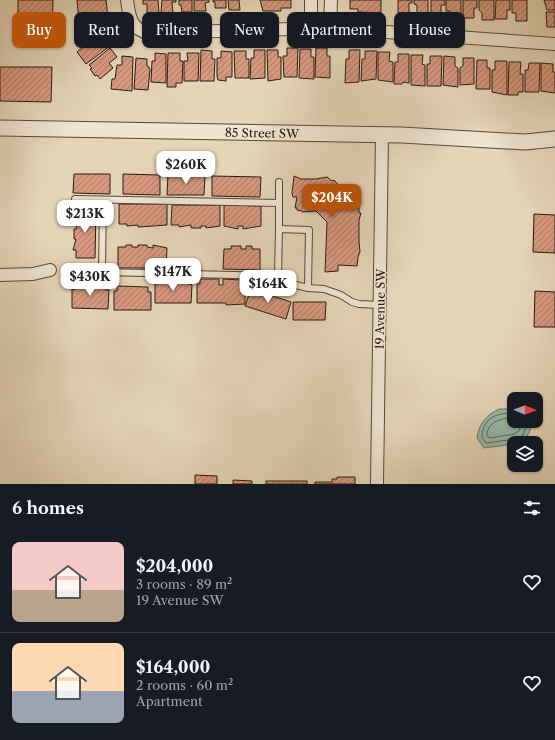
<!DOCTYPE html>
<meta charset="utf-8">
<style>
body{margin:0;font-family:"Libre Caslon Text",serif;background:#20242c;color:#f1f3f6;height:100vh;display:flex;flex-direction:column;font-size:15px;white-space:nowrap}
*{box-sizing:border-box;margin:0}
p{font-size:13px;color:#9ea1a6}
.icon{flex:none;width:22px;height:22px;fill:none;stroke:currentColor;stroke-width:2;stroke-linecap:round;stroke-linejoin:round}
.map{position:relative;height:484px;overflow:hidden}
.side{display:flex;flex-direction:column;background:#171b24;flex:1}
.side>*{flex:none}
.top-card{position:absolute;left:12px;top:12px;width:531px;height:36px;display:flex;gap:8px}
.needle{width:26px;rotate:91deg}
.buttons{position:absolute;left:507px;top:392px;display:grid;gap:8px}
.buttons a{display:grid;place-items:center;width:36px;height:36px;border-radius:8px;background:#171b24;box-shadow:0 1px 3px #0004;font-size:20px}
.price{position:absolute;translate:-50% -34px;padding:0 9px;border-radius:8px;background:#fff;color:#222;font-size:13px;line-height:26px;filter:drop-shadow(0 1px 2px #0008)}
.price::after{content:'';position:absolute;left:50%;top:24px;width:12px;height:9px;margin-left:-6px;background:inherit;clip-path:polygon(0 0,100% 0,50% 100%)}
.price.on{background:#b45309;color:#fff}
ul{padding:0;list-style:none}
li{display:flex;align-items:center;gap:12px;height:100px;padding:0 12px}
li+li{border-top:1px solid #363941}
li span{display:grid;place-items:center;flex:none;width:112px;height:80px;border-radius:8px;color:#555}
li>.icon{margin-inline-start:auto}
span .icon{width:48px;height:48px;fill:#fffc;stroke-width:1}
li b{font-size:17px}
h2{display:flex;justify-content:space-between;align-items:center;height:48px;padding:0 12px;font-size:17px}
.pill{padding:0 14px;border-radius:8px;background:#171b24;box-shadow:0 1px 3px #0004;font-size:14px;line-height:36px}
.pill.on{background:#b45309;color:#fff}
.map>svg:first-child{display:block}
</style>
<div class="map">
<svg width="555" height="484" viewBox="0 0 555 484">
<defs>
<pattern id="building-hatch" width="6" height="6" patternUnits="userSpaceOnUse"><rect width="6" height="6" fill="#d7987f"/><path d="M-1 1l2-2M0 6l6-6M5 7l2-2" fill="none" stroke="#ae7b67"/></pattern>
</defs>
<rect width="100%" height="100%" fill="#e5d5b7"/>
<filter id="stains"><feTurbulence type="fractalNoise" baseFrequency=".005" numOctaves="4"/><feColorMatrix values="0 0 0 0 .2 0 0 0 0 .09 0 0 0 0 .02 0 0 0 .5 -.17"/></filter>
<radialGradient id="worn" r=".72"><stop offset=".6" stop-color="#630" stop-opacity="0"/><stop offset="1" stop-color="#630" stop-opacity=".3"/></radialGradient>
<path fill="#96b9ac" stroke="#6a796e" d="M499 409H514V421H532C531 427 530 434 525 438 515 446 496 446 484 448L477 438C479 423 487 415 499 409Z"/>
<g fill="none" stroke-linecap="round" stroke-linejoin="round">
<g stroke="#606a5f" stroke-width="1">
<path d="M514 413C497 413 483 417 482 437L486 443 516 439 523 435 528 421"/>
<path d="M514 418C502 418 487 421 487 436L490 438 514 434 519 431 523 421"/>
</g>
</g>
<g fill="url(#building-hatch)" stroke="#291a12">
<path d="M18 0H53L52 40 18 39Z"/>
<path d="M77 0H106L108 17 79 23Z"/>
<path d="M143 0H158L159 13H147V4H143Z"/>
<path d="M162 0H176V2H172L173 13H161Z"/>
<path d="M179 0H192V12H182L181 5H179Z"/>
<path d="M194 0H209V2L205 3 206 11H194Z"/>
<path d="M213 0H226V8H215V2H213Z"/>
<path d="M228 0H239L240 10H229Z"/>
<path d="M260 0H291V8H281V11H263Z"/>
<path d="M350 0H381V13L358 12V9H350Z"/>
<path d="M398 0H412V3H409V13H398Z"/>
<path d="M414 0H428V15H417V5L414 4Z"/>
<path d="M431 0H445V5H441V15H431Z"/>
<path d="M446 0H461V18H450V11H446Z"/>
<path d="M463 0H477V8H474V18H463Z"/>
<path d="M479 0H494V20H482V13L479 10Z"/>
<path d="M496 0H510V10H507V19H495Z"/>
<path d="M512 0H527V21H516V13H512Z"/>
<path d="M544 0H555V10H547Z"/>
<path d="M546 12H555V27H547Z"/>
<path d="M103 23 104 33 93 34V37H75V25Z"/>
<path d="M103 37 110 46 86 64 77 52 89 42 96 39 97 41Z"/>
<path d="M110 48 117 57 109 63 113 68 100 79 97 75 95 76 90 69 92 68 89 65Z"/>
<path d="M287 48H298L297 77H284L283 56H287Z"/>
<path d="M316 48H327V56H330V78L315 77Z"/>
<path d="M300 49H311V57H314V79L299 78Z"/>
<path d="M201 50 212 51V59H215L214 81H200Z"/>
<path d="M254 50H265V78L250 79 251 58H254Z"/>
<path d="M267 50H278V57H281V79L268 81Z"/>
<path d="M349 50H360L359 82 345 83 346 59H349Z"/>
<path d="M221 51 232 52V77H226V81L218 80 217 76V58H221Z"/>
<path d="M234 51H246V59H249V78H235Z"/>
<path d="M365 51H377L376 79 361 81 362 59H365Z"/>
<path d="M378 52H390L389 61 393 62V82L378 80Z"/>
<path d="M155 53 166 54V83L151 82 152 61H155Z"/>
<path d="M168 53H180V61H183L182 83H176V87H167Z"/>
<path d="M187 53H199L198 81H184V61H188Z"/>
<path d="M398 54H409V83L403 82 402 84H394L395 62H398Z"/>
<path d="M411 55H423L422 64 425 65V86L411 85Z"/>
<path d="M122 56 133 57 132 91 111 89 112 79H115L117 65H122Z"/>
<path d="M430 56H442L441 86H427V64H430Z"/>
<path d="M444 56 455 57V66L458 68V87L443 85Z"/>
<path d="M136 58 147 59V66L149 67 150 70 148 90 134 89Z"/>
<path d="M463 58H474V84L460 85V68L463 66Z"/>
<path d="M477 60H487V68H490V89H476Z"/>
<path d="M495 61H507V95L492 92V70H495Z"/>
<path d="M509 62H521L520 74H523V92H518V95H508Z"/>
<path d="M529 63H540L539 92H525V70H528Z"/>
<path d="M541 63 553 64V72H555V93L541 91Z"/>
<path d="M0 67H52L51 102 0 101Z"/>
<path d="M74 174H110V194L73 193Z"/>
<path d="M123 174 160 175V195L123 194Z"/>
<path d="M168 175 205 176 204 195H167Z"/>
<path d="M212 176 261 177 260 197 212 196Z"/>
<path d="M294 176 301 179H316L327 177 332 181 334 180 340 187 341 185 354 198 352 200 359 206V213H361L359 220V241L360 252 358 257 357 266 338 265V271L325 272 327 222 316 211 302 212V211L297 210V208H295L297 197H293L292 193Z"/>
<path d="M119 204H167V225L138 227V225L127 226V224H119Z"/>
<path d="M172 205H220V226L206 228V226H201V228H191V225L179 227V225H171Z"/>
<path d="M224 205 261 206V226L243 229V226H238V229L224 226Z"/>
<path d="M77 209 96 210 95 258H76V250H73L76 239H74V229H76L77 223H74Z"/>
<path d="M534 214 555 215V253L533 252Z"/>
<path d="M126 245H132V247H138V245H147V247L153 248V245L167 248 166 268H118V247H126Z"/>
<path d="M231 246H241V249H246V246H252V249H260V270L223 269 224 249H231Z"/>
<path d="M158 279 189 280V284L192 285 191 303H155V284H158Z"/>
<path d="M200 279H219V285H223V279L242 280V285H245V304L226 305V303H197V284H200Z"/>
<path d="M75 285H106V290H109L108 309 72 308V289L74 290Z"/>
<path d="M117 286 148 287V292H151V310H114V291H117Z"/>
<path d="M251 289 291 302 286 319 245 306Z"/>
<path d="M535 291 555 292V327H534Z"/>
<path d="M293 302H326L325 320H293Z"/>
<path d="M195 475 217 476V484H195Z"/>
<path d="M337 477H355V484H315V482H332V479H337Z"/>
<path d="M233 480 252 481V484H233Z"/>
<rect x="266" y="481" width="41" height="3"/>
</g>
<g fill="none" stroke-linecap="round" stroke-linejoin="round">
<g stroke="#58493b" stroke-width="8">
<g id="service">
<path d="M75 199 279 203V229"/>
<path d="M279 203V182"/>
<path d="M72 272H102L103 200"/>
<path d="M102 272 278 276"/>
<path d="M308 288 284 282 278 276 279 229 309 230 308 288 324 289 341 295 352 302 359 304 380 305"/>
</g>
</g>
<g stroke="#58493b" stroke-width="14">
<g id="minor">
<path d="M127 0C129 16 131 31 150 33L330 28 555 44"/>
<path d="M311 28V0"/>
<path d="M330 28 331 0"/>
<path d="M0 275 33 274 50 270"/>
<path d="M377 484 382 135"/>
</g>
</g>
<g stroke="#58493b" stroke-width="17">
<path id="tertiary" d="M0 128 402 135 525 142 555 139"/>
</g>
<use href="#service" stroke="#eee4d0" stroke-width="6"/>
<use href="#minor" stroke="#eee4d0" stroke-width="12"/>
<use href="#tertiary" stroke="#eee4d0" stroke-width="15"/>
</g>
<g text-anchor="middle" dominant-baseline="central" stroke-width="3" stroke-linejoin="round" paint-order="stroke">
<g font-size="12" fill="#291a12" stroke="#eee4d0">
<text transform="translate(262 133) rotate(1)">85 Street SW</text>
<text transform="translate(380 309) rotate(-89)">19 Avenue SW</text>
</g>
</g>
<rect width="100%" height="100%" filter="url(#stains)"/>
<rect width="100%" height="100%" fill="url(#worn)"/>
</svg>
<div class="buttons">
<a><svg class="needle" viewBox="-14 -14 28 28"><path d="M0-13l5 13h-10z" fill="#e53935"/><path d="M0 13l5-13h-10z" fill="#9ea1a6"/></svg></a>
<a><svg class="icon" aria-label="layers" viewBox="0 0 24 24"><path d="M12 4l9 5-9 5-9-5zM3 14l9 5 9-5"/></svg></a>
</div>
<b class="price" style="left:186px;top:185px">$260K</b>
<b class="price on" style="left:332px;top:218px">$204K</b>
<b class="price" style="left:85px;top:234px">$213K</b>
<b class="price" style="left:173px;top:292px">$147K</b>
<b class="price" style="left:90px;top:297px">$430K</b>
<b class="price" style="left:268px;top:304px">$164K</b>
<div class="top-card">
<a class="pill on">Buy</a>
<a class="pill">Rent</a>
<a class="pill">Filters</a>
<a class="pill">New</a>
<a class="pill">Apartment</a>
<a class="pill">House</a>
</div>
</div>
<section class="side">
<h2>6 homes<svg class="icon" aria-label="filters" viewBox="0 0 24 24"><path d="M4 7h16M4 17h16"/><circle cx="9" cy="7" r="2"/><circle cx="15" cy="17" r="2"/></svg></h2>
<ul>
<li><span style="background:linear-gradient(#f6c9c9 60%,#b9a48a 0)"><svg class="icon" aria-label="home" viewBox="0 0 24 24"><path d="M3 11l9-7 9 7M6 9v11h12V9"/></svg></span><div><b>$204,000</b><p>3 rooms · 89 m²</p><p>19 Avenue SW</p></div><svg class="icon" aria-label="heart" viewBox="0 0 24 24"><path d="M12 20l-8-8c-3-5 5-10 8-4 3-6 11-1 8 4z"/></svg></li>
<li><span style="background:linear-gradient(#ffd9b3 60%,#9aa5b1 0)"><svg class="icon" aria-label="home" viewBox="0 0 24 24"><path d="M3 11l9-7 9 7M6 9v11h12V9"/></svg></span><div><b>$164,000</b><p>2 rooms · 60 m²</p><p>Apartment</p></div><svg class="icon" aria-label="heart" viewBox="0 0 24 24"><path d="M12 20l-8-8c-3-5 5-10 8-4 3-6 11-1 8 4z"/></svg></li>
</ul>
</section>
